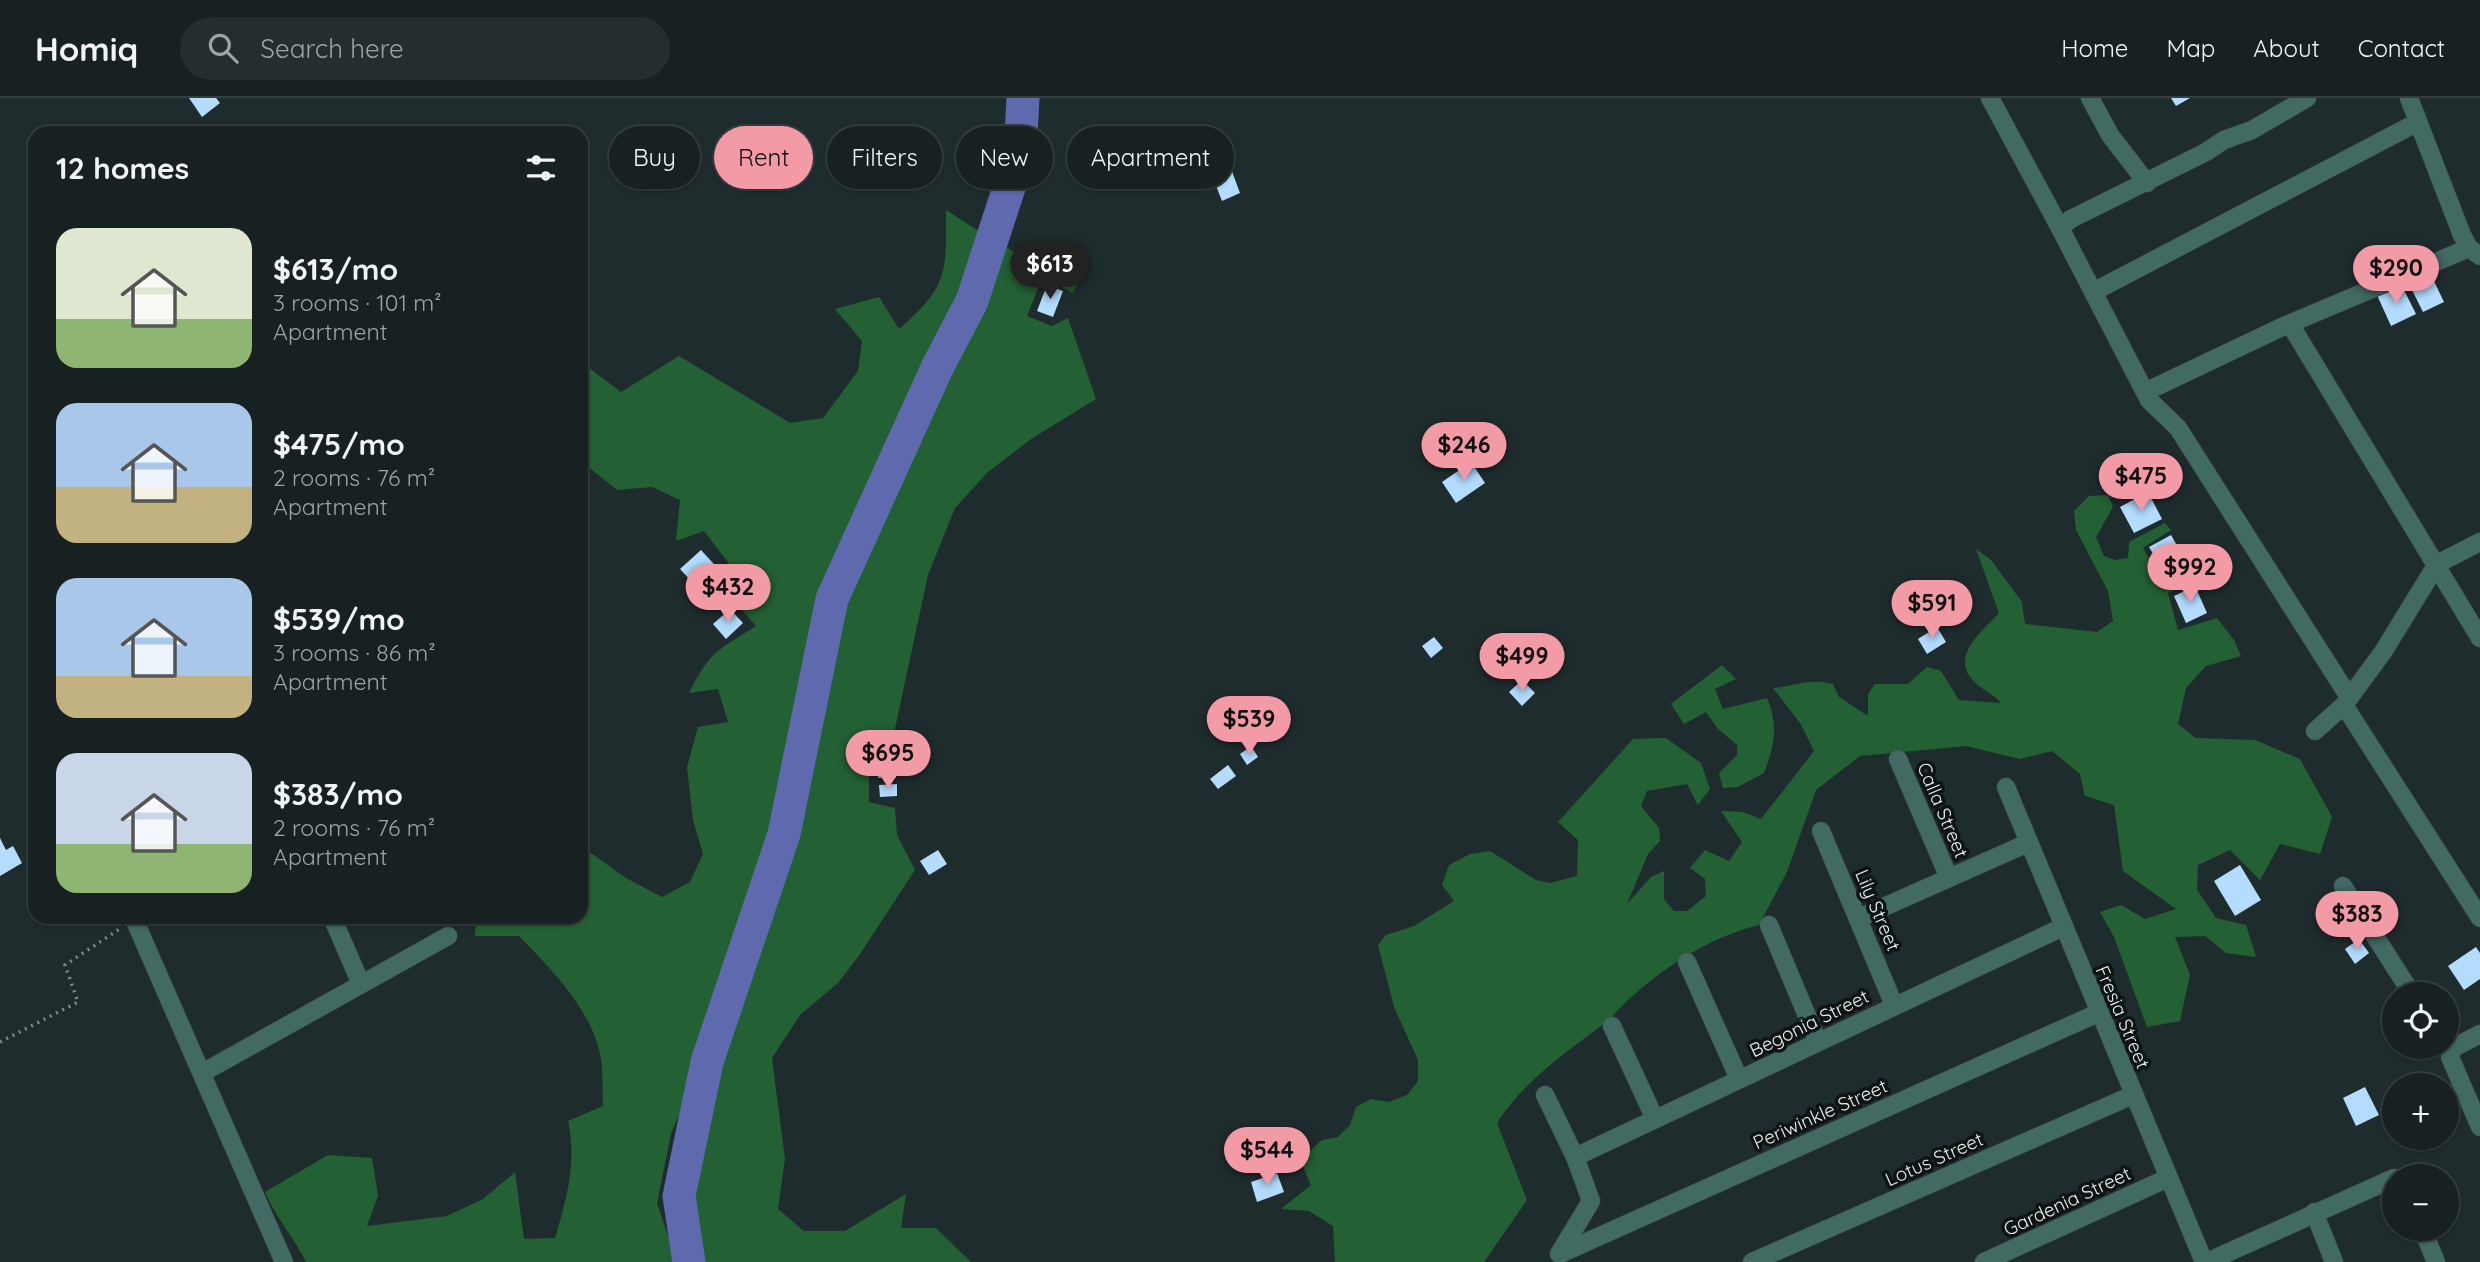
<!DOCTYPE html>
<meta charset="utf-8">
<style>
body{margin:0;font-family:Quicksand,sans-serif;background:#242e2f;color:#f1f3f6;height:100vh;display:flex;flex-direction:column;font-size:26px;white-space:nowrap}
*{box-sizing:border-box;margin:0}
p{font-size:23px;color:#9ea3a5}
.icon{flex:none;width:38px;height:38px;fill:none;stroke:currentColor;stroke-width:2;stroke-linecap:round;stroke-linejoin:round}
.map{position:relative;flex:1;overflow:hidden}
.drawer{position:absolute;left:28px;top:28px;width:560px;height:798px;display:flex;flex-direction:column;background:#172122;border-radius:21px;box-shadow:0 2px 5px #0004,0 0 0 2px #363e40}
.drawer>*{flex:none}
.banner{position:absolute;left:609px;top:28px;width:665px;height:63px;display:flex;gap:14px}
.buttons{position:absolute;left:2382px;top:884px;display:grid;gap:14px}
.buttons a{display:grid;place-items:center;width:77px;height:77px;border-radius:50%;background:#172122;box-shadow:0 2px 5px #0004,0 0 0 2px #363e40;font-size:35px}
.price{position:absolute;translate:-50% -60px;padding:0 16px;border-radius:24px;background:#f39aa7;color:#111;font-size:23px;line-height:46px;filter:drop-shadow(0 2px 4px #0008)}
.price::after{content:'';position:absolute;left:50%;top:42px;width:21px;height:16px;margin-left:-10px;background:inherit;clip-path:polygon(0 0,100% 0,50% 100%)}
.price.on{background:#222;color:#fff}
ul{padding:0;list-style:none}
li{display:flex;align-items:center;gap:21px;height:175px;padding:0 28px}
li span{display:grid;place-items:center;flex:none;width:196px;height:140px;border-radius:21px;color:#555}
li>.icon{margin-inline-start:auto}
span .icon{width:84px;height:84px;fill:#fffc;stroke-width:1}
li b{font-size:30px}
h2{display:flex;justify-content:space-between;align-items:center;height:84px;padding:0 28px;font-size:30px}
.pill{padding:0 24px;border-radius:32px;background:#172122;box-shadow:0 2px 5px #0004,0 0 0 2px #363e40;font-size:24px;line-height:63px}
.pill.on{background:#f39aa7;color:#111}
header{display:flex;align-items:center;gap:42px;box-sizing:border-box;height:98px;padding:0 35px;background:#172122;border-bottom:2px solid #363e40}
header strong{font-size:33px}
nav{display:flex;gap:38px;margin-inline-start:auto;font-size:24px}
.search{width:490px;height:63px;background:#242e2f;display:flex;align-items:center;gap:18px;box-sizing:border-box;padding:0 24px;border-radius:38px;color:#9ea3a5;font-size:26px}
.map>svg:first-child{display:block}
</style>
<header>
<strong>Homiq</strong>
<div class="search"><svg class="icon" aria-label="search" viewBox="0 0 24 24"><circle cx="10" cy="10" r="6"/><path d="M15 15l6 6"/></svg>Search here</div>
<nav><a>Home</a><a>Map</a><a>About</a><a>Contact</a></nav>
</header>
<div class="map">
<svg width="2480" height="1164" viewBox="0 0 2480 1164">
<rect width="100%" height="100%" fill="#1f2c2e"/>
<g fill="#236134">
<path d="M946 112 988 139 976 178 827 497 772 751 700 967 671 1036 657 1105 677 1164H306C294 1139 276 1120 265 1094L328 1057 372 1060 378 1098 367 1128 447 1118 483 1101 515 1074 524 1141 555 1140C567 1100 577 1064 568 1023L603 1008C602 989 604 966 598 948 586 906 549 869 519 838H475L476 819H581V748L626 780 662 799 690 784 703 756 693 722 687 669 698 629 728 624 718 591 689 595C712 551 716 554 756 528L733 502 713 510 734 472 704 433 676 443 680 402 652 389 617 392 581 363V264L621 294 679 258 790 325 823 320 858 273 862 243 835 211 879 199 899 231C949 188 946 174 946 112Z"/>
<path d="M999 145 1053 177 1078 185 1073 195 1042 180 1027 218 1052 228 1068 220 1096 301 1031 341 988 374 955 410 928 477 891 649 869 652V704L895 710 897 737 915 772 858 859 838 885 800 917 772 960 785 1061 778 1111 804 1133H845L906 1096 901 1130H936L971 1164H703L697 1156 688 1102 718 963 773 804 799 714 846 490 957 251Z"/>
<path d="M2108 397 2113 409 2096 439 2104 458 2115 462 2128 460 2129 444 2165 425 2171 432 2143 450 2159 477 2189 463 2196 478 2191 484 2168 495 2178 532 2217 520 2234 542 2241 558 2206 568 2186 590 2178 626 2196 640 2255 642 2300 661 2332 719 2320 756 2280 746 2260 782 2230 752 2198 767 2197 792 2216 820 2246 827 2256 859 2226 855 2205 838 2175 839 2190 877 2180 923 2147 929 2114 839 2100 814 2121 807 2145 821 2176 811 2123 773 2114 707 2085 698 2080 676 2052 653 2020 661 1966 648 1860 658 1816 692 1787 774 1759 827C1709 839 1657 873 1621 909 1616 914 1612 920 1606 924 1566 955 1525 981 1497 1025L1527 1102 1484 1164H1335L1333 1128 1309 1113 1281 1111 1311 1087 1300 1062 1322 1042 1338 1039 1350 1027 1356 1009 1371 1001 1389 1004 1407 997 1418 983V962L1394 909 1378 847 1386 837 1414 828 1454 803 1442 787 1449 767 1470 756 1490 753 1536 782 1550 785 1577 778 1578 742 1558 724 1633 641 1666 640 1701 665 1710 691 1698 707 1687 686 1647 693 1641 708 1659 730 1660 743 1648 756 1627 806 1651 779 1664 773V801L1674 813H1687L1706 798 1705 781 1690 770 1705 752 1729 763 1742 744 1721 713 1743 714 1761 721 1814 653 1800 625 1773 590C1797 588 1809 580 1833 586L1839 599 1868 618V596L1875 586H1908L1927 569 1941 573 1959 602 2001 605C1993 595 1978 590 1971 580 1952 555 1984 532 1999 515L1976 451 1991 462 2022 504 2025 526 2097 534 2113 523 2108 493 2076 432 2074 413 2089 398Z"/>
<path d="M1722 567 1736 581 1715 591 1723 611 1767 600C1779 628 1774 648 1764 675L1738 689 1723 690 1719 675 1737 657V647L1718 631 1706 614 1684 626 1671 606Z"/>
</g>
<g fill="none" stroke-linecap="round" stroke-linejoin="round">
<path stroke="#5e69ae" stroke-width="33" d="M689 1164 679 1098 707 964 784 736 832 501 937 270 972 203 1020 56 1023 0"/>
</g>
<g fill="#b3dcff">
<path d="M189 0H216L220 5 202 19Z"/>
<path d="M2171 0H2190L2176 8Z"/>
<path d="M1230 68 1240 95 1222 103 1211 75Z"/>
<path d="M2431 177 2444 204 2423 214 2410 188Z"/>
<path d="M2401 186 2416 216 2391 228 2377 197Z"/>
<path d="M1047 187 1063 193 1053 219 1037 213Z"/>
<path d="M1471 364 1485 385 1456 405 1442 384Z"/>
<path d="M2148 394 2162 421 2134 435 2120 409Z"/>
<path d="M2171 437 2183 458 2162 471 2149 449Z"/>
<path d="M701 452 724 477 703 496 680 471Z"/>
<path d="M2195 488 2207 515 2186 525 2174 498Z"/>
<path d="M730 511 743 525 726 541 713 526Z"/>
<path d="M1937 529 1946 544 1927 556 1918 541Z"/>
<path d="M1434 539 1443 550 1431 560 1422 548Z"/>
<path d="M1522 582 1535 595 1522 608 1509 594Z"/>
<path d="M1251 648 1258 659 1247 667 1240 656Z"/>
<rect x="878" y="663" width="18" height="17"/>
<path d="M1228 667 1236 678 1218 691 1210 681Z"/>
<path d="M897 686V698L880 699 879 687Z"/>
<path d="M0 740 6 752 13 748 22 765 0 778Z"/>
<path d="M938 752 947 766 929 777 920 763Z"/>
<path d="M2240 767 2261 802 2235 818 2214 783Z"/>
<path d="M2359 841 2369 855 2355 866 2345 851Z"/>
<path d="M2476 849 2480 855V881L2464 892 2448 868Z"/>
<path d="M2365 989 2379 1017 2356 1028 2343 1000Z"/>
<path d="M1277 1075 1284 1094 1257 1104 1251 1084Z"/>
</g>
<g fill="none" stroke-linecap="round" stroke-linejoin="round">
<g stroke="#3b4749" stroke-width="19">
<g id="minor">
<path d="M1990 0 2060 130"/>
<path d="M2090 0 2110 37 2147 85"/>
<path d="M2307 0 2252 32 2224 42 2206 54 2071 121 2060 130 2149 302 2178 330 2349 599"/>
<path d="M2409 0 2462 137 2469 150 2480 158"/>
<path d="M2093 194 2418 24"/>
<path d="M2290 226 2480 540"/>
<path d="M2145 294 2284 228 2469 150"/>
<path d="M2344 607 2480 820"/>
<path d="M2315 633 2344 607 2383 554 2437 466 2480 444"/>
<path d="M1898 661 1949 780"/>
<path d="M2006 689 2204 1164"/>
<path d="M1821 733 1894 907"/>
<path d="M2343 788 2412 896"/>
<path d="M332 819 361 886"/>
<path d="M1859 820 2028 745"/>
<path d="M134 821 284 1164"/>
<path d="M1769 827 1818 944"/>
<path d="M1687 864 1739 981"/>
<path d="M1612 928 1655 1021"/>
<path d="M2480 936 2453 950 2450 959 2480 1029"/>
<path d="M202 975 448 838"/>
<path d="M1545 997 1575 1059 1591 1103 1559 1156"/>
<path d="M1575 1059 2063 829"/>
<path d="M2314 1114 2334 1164"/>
<path d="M2422 1130 2436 1164"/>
<path d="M1560 1156 2098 915"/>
<path d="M1752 1164 2133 997"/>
<path d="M1984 1164 2168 1080"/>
<path d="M2207 1164 2394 1080"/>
</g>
</g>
<path stroke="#808a8c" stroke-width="3.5" stroke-dasharray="2 5" stroke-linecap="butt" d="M0 944 78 904 65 867 121 830"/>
<use href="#minor" stroke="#406a62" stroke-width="18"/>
</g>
<g text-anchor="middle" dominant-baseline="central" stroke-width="7" stroke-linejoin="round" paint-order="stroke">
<g font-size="19" fill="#e6eeef" stroke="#0e1314">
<text transform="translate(1943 712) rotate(67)">Calla Street</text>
<text transform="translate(1878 812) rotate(67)">Lily Street</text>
<text transform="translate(2123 919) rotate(67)">Fresia Street</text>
<text transform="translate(1809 925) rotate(-26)">Begonia Street</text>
<text transform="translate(1820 1016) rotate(-24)">Periwinkle Street</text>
<text transform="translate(1934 1061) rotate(-24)">Lotus Street</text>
<text transform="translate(2067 1103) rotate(-25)">Gardenia Street</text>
</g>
</g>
</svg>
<div class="buttons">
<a><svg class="icon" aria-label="locate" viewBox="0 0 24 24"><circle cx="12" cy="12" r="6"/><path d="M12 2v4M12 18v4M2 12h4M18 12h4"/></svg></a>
<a>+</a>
<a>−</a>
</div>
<b class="price on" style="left:1050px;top:203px">$613</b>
<b class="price" style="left:2396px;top:207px">$290</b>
<b class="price" style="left:1464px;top:384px">$246</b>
<b class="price" style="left:2141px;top:415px">$475</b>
<b class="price" style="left:2190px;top:506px">$992</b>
<b class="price" style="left:728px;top:526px">$432</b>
<b class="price" style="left:1932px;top:542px">$591</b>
<b class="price" style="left:1522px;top:595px">$499</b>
<b class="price" style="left:1249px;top:658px">$539</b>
<b class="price" style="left:888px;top:692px">$695</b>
<b class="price" style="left:2357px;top:853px">$383</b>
<b class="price" style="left:1267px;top:1089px">$544</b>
<div class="banner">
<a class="pill">Buy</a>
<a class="pill on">Rent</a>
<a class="pill">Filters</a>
<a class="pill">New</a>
<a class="pill">Apartment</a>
</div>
<section class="drawer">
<h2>12 homes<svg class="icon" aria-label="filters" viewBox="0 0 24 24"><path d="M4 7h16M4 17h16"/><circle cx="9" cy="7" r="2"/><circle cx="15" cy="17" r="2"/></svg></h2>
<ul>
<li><span style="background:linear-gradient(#dfe7d0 65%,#8fb573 0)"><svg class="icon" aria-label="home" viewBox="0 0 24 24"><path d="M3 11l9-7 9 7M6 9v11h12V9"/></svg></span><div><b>$613/mo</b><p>3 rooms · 101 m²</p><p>Apartment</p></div></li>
<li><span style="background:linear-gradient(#a9c7e8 60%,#c2b280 0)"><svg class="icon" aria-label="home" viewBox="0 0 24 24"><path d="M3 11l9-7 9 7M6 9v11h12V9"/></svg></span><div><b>$475/mo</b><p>2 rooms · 76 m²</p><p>Apartment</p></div></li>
<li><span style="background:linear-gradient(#a9c7e8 70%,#c2b280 0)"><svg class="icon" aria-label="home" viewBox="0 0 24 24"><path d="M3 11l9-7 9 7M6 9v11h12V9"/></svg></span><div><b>$539/mo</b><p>3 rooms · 86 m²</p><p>Apartment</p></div></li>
<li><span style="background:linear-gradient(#c9d6e8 65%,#8fb573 0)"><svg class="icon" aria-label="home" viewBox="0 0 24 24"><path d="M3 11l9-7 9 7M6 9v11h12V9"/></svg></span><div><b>$383/mo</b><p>2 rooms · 76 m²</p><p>Apartment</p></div></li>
</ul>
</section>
</div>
